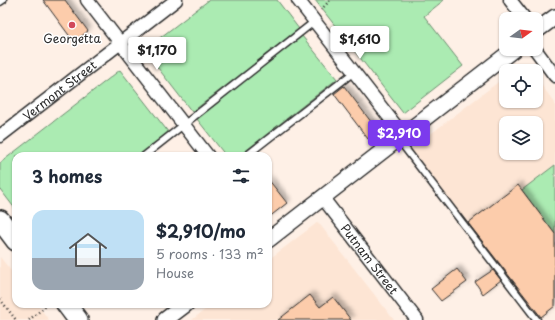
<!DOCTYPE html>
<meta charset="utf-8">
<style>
body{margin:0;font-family:"Playpen Sans",sans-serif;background:#f6f6f7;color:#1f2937;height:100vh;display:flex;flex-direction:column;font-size:15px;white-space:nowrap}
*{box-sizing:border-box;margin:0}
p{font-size:13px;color:#747a83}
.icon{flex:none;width:22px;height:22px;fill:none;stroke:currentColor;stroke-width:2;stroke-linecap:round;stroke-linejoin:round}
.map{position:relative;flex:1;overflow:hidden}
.sheet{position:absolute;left:12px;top:152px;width:260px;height:156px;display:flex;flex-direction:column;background:#fff;border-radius:12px;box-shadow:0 1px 3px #0004}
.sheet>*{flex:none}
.needle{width:26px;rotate:75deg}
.fabs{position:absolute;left:499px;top:12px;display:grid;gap:8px}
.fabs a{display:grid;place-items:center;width:44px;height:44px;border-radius:8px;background:#fff;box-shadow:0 1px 3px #0004;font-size:20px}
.price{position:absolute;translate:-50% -34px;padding:0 9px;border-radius:4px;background:#fff;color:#222;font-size:13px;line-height:26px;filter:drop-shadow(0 1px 2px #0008)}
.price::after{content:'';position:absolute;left:50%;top:24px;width:12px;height:9px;margin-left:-6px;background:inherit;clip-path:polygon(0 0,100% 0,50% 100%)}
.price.selected{background:#7c3aed;color:#fff}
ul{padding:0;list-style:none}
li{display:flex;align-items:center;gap:12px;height:100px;padding:0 20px}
li span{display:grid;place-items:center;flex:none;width:112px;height:80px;border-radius:12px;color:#555}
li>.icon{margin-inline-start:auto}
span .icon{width:48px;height:48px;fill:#fffc;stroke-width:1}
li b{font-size:17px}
h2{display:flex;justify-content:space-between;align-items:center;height:48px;padding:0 20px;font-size:17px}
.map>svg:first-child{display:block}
</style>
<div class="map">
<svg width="555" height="320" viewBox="0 0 555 320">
<defs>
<filter id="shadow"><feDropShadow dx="3.5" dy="-3.5" stdDeviation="2" flood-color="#0004"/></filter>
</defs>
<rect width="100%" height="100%" fill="#fef0e6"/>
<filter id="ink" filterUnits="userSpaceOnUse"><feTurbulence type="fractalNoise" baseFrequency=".025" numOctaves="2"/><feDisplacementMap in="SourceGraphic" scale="8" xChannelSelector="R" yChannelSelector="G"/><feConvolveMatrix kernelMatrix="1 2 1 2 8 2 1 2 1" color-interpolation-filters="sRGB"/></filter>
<g filter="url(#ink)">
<g fill="#fde5d4" fill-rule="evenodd">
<path d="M506 76V101H536V78L555 103V165L522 191 555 234V307L541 318 411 149ZM506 123H536V153H506Z"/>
<path d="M318 222 394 320H192L212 304H268V260Z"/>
<path d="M0 257 16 277V304H37L49 320H0Z"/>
</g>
<g fill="#abebb2" stroke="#6b8b6e">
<path d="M209 0H277L299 29 192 112 144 50Z"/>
<path d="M315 0H444L424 16 463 66 403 113Z"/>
<path d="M302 36 337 79 239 156H226L197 119Z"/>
<path d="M120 70 169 133 139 156H16V210L0 189V163Z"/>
<path d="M555 165V234L522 190Z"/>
</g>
<g fill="#fcccab" stroke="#2b2b2b" filter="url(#shadow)">
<path d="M43 0H65L88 31 74 42Z"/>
<path d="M344 86 378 131 368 139 334 94Z"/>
<path d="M268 179 287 203 268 218Z"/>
<path d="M518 185 555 234V306L541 317 468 223Z"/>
<path d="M457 269 467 282 441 301 431 289Z"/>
<path d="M493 270 501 280 483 294 475 282Z"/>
<path d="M310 295 320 307 333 297 351 320H278Z"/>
</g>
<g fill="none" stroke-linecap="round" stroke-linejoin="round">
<g stroke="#2b2b2b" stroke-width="9">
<g id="service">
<path d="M0 2 3 0"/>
<path d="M398 139 537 320"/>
<path d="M144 156 315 21"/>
<path d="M246 156 354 72"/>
</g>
</g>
<g stroke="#2b2b2b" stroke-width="15">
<g id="minor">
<path d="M87 0 208 156"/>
<path d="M298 0 403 135"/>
<path d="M510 0 525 19"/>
<path d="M535 49 555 76"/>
<path id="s1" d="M0 136 176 0"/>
<path id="s2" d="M322 197 417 320"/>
</g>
</g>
<g stroke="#2b2b2b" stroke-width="18">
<g id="tertiary">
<path d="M536 31 555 17"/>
<path d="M268 240 514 49"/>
<path d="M165 320 186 304"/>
</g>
</g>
<g stroke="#2b2b2b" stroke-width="22">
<g id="primary">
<path d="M0 220 16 241"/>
<path d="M66 304 78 320"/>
</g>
</g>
<g stroke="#2b2b2b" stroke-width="2.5" stroke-dasharray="1 3" stroke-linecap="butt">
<path d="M321 10 330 0"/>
<path d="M0 299 16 320"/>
<path d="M29 320 46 306"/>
</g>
<use href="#service" stroke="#fff" stroke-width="6"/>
<use href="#minor" stroke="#fff" stroke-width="12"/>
<use href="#tertiary" stroke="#fff" stroke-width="15"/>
<use href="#primary" stroke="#fff" stroke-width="19"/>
</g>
</g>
<circle fill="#d1495b" stroke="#fff" stroke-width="1.5" cx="72" cy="25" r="4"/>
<g text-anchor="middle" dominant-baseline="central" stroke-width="3" stroke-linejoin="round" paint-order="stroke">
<g font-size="12" fill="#2b2b2b" stroke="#fff">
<text x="72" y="38">Georgetta</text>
</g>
<g font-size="12" fill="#2b2b2b" stroke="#fff">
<text stroke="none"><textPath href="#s1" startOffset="75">Vermont Street</textPath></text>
<text stroke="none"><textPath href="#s2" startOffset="78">Putnam Street</textPath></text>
</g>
</g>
</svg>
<div class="fabs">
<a><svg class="needle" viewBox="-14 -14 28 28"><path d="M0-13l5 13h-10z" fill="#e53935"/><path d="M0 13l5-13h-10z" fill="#747a83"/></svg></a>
<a><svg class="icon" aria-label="locate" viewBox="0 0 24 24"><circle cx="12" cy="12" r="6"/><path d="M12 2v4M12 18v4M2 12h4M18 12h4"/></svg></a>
<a><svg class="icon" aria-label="layers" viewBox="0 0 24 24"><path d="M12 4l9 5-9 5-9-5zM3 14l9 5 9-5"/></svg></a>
</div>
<b class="price" style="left:360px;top:60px">$1,610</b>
<b class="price" style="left:157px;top:71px">$1,170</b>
<b class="price selected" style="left:399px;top:154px">$2,910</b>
<section class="sheet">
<h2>3 homes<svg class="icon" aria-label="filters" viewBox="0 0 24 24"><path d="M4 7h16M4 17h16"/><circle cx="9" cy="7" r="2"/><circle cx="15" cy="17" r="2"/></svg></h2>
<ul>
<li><span style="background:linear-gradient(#bfe0f5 60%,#9aa5b1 0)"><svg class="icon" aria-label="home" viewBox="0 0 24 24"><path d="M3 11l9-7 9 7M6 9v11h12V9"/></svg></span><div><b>$2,910/mo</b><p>5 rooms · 133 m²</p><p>House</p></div></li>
</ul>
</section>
</div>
